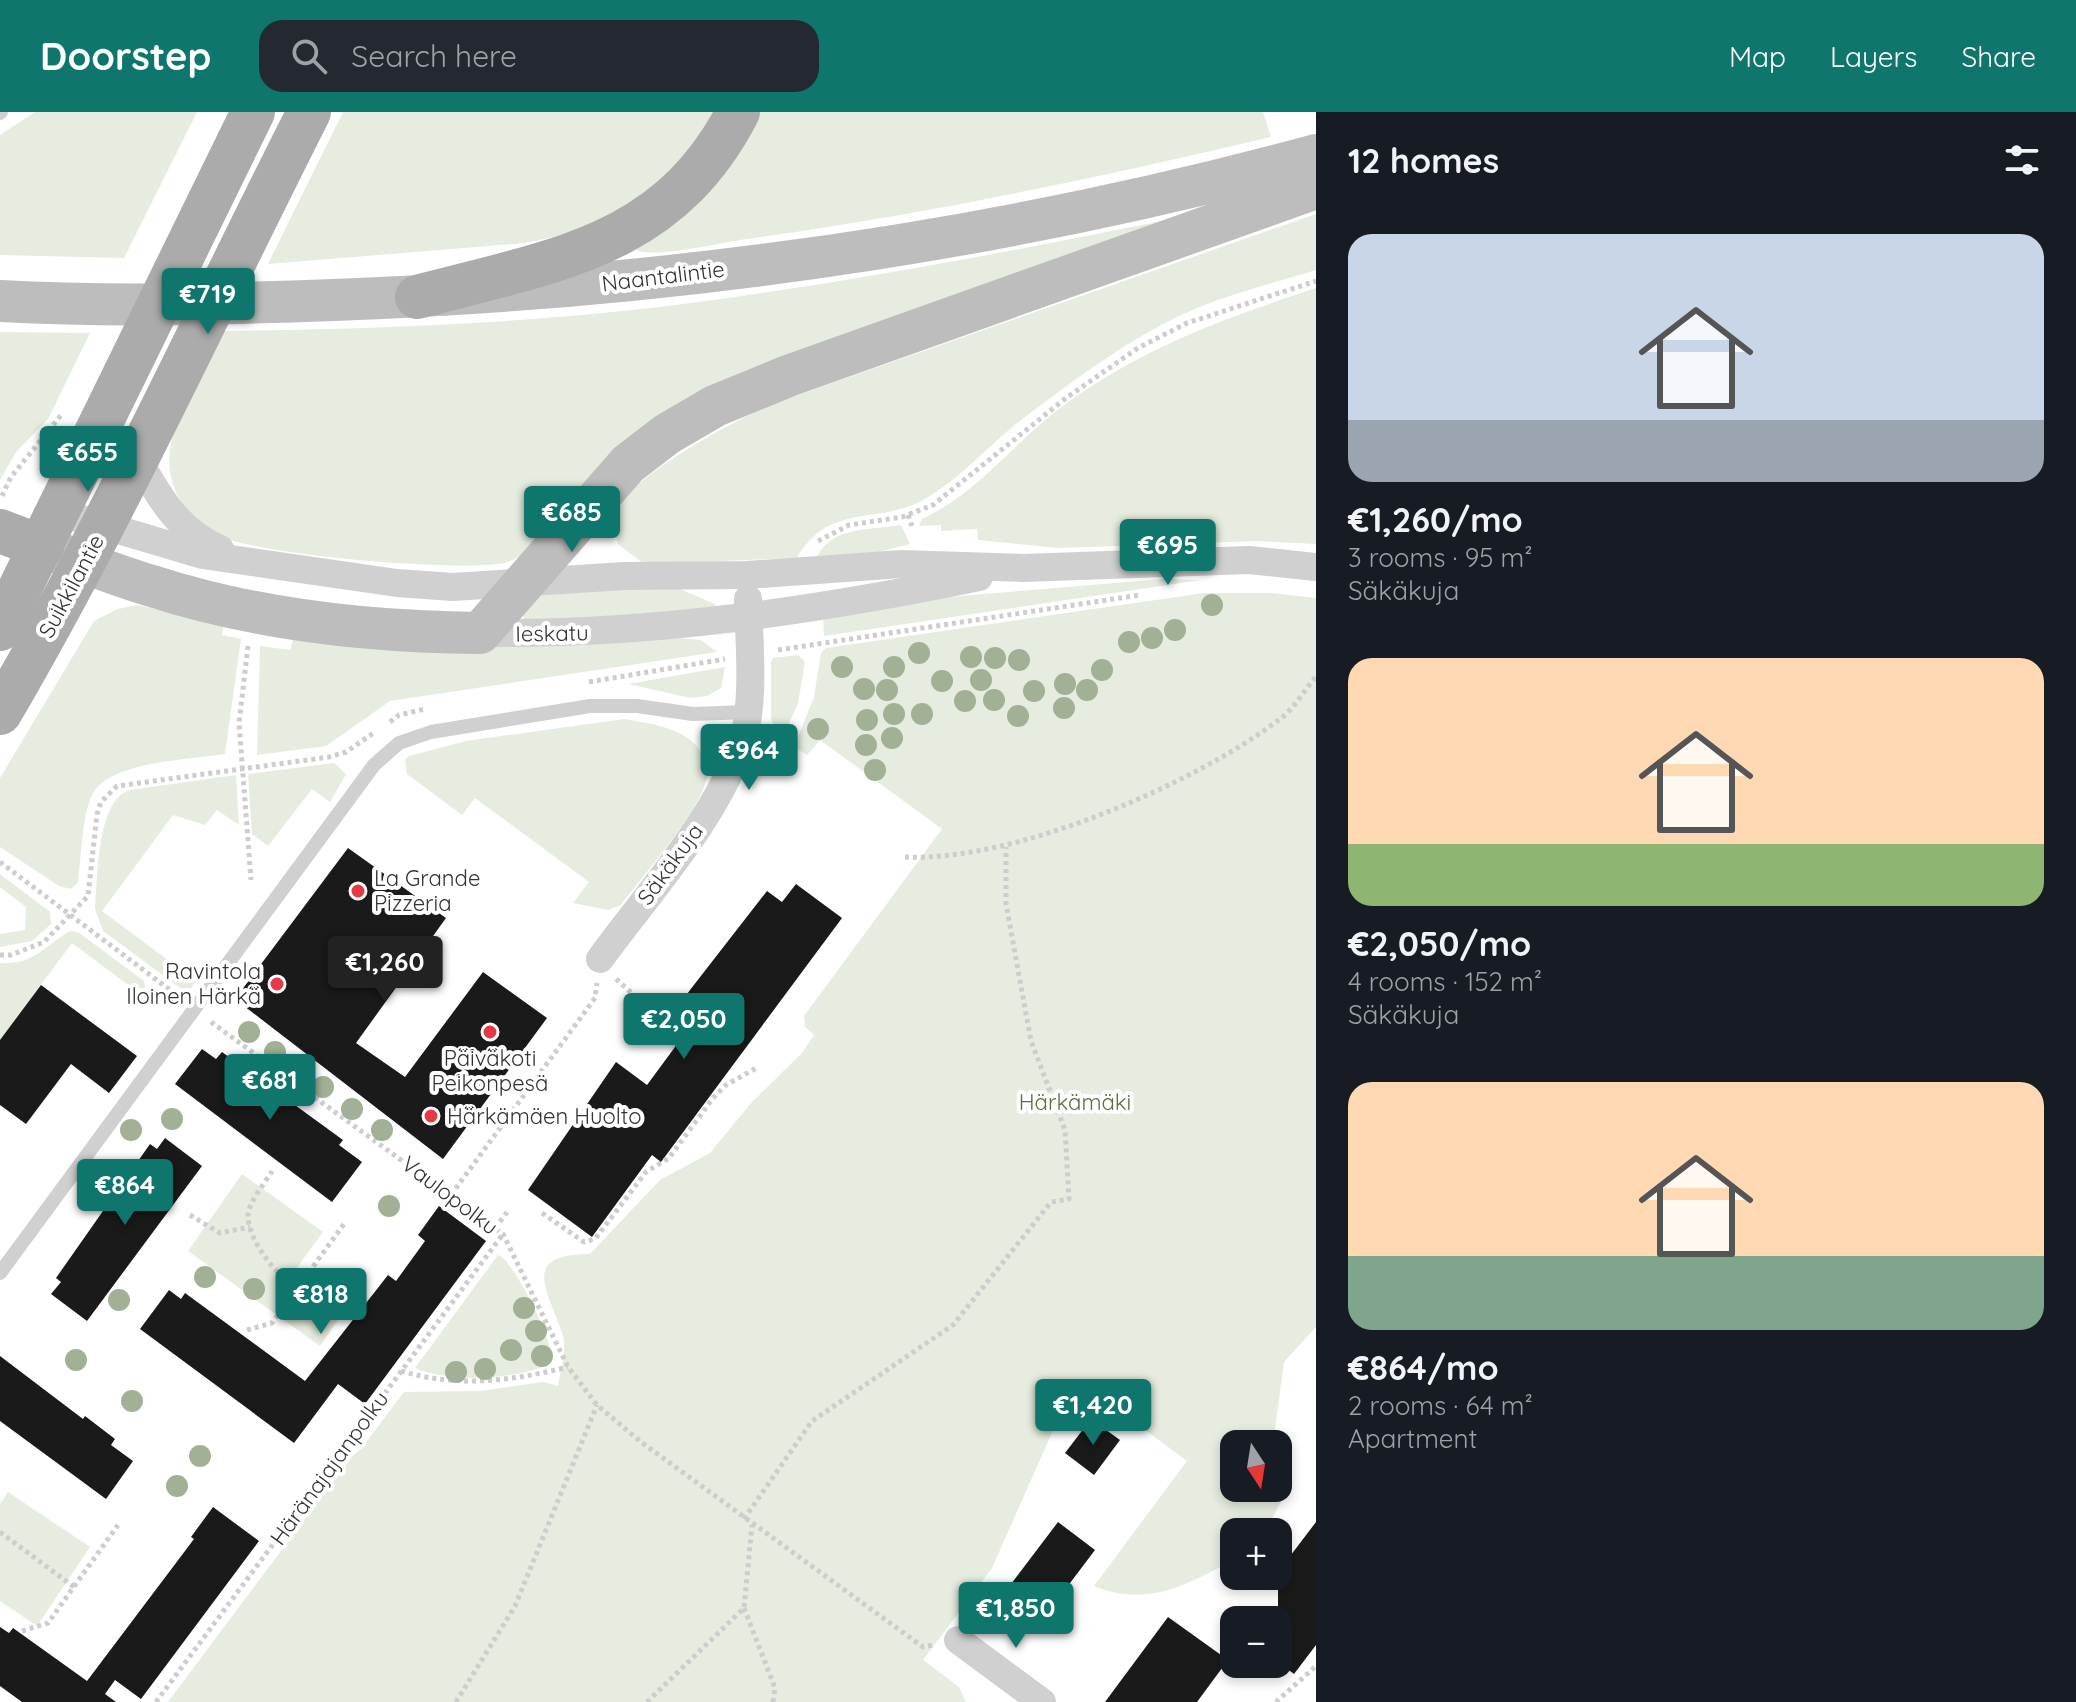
<!DOCTYPE html>
<meta charset="utf-8">
<style>
body{margin:0;font-family:Quicksand,sans-serif;background:#242831;color:#f1f3f6;height:100vh;display:flex;flex-direction:column;font-size:30px;white-space:nowrap}
*{box-sizing:border-box;margin:0}
p{font-size:26px;color:#9ea1a6}
.icon{flex:none;width:44px;height:44px;fill:none;stroke:currentColor;stroke-width:2;stroke-linecap:round;stroke-linejoin:round}
.map{position:relative;flex:1;overflow:hidden}
.drawer{display:flex;flex-direction:column;background:#171b24;width:760px}
.drawer>*{flex:none}
.needle{width:52px;rotate:168deg}
.buttons{position:absolute;left:1220px;top:1318px;display:grid;gap:16px}
.buttons a{display:grid;place-items:center;width:72px;height:72px;border-radius:16px;background:#171b24;box-shadow:0 4px 12px #0003;font-size:40px}
.price{position:absolute;translate:-50% -68px;padding:0 18px;border-radius:8px;background:#0f766e;color:#fff;font-size:26px;line-height:52px;filter:drop-shadow(0 2px 4px #0008)}
.price::after{content:'';position:absolute;left:50%;top:48px;width:24px;height:18px;margin-left:-12px;background:inherit;clip-path:polygon(0 0,100% 0,50% 100%)}
.price.on{background:#222;color:#fff}
ul{padding:0;list-style:none}
li{display:grid;align-content:center;gap:16px;height:424px;padding:0 32px}
li span{display:grid;place-items:center;height:248px;border-radius:24px;color:#555}
li>.icon{margin-inline-start:auto}
span .icon{width:144px;height:144px;fill:#fffc;stroke-width:1}
li b{font-size:34px}
h2{display:flex;justify-content:space-between;align-items:center;height:96px;padding:0 32px;font-size:34px}
header{display:flex;align-items:center;gap:48px;box-sizing:border-box;height:112px;padding:0 40px;background:#0f766e;color:#fff}
header strong{font-size:38px}
nav{display:flex;gap:44px;margin-inline-start:auto;font-size:28px}
.search{width:560px;height:72px;background:#242831;display:flex;align-items:center;gap:20px;box-sizing:border-box;padding:0 28px;border-radius:24px;color:#9ea1a6;font-size:30px}
main{display:flex;flex:1;min-height:0}
.map>svg:first-child{display:block}
</style>
<header>
<strong>Doorstep</strong>
<div class="search"><svg class="icon" aria-label="search" viewBox="0 0 24 24"><circle cx="10" cy="10" r="6"/><path d="M15 15l6 6"/></svg>Search here</div>
<nav><a>Map</a><a>Layers</a><a>Share</a></nav>
</header>
<main>
<div class="map">
<svg width="1316" height="1590" viewBox="0 0 1316 1590">
<rect width="100%" height="100%" fill="#fff"/>
<g fill="#e6ecdf">
<path d="M35 0H197L124 146 0 143V23Z"/>
<path d="M343 0H718C704 25 657 83 632 97 600 114 559 124 525 131L268 152Z"/>
<path d="M752 0H1263L1271 25C1097 66 923 103 746 127 718 131 665 145 638 139L636 136Z"/>
<path d="M1316 102V158C1274 171 1228 182 1188 200 1132 225 1078 265 1029 302 993 328 964 364 925 387 878 414 830 389 797 446L644 452 618 432C616 423 612 412 615 402 625 366 735 309 769 293Z"/>
<path d="M1167 108 758 259 532 437C523 442 514 448 505 451 460 460 236 443 204 417 187 404 173 380 170 360 163 316 203 257 222 219 383 217 546 211 706 189 861 168 1014 139 1167 108Z"/>
<path d="M1316 176V432L1257 429 1058 436 978 428 977 417 941 419V413L919 414 922 407C977 382 1016 328 1064 293 1144 235 1223 207 1316 176Z"/>
<path d="M0 220 90 221 48 307 16 340 0 368Z"/>
<path d="M901 413 910 432 879 440 817 445C831 414 872 418 901 413Z"/>
<path d="M1163 467 1201 468 824 524 823 504 948 485Z"/>
<path d="M680 477 715 492 716 496 524 510 523 504 537 485 555 478Z"/>
<path d="M1204 481H1272L1316 486V1215L1284 1250 1275 1317 1278 1332H1234V1376H1278V1334L1285 1382 1265 1420H1234V1447C1188 1473 1147 1496 1094 1474L1187 1349 1113 1294 1054 1316 992 1456 923 1548 959 1575 966 1590H168L352 1344 361 1337 404 1280 480 1279 543 1270 558 1274C560 1260 567 1238 563 1224 551 1183 516 1142 590 1142L660 1068 710 1041 752 990 802 941 814 923 805 915 804 904 942 717 820 628 807 643 794 635 814 585 821 541 826 536Z"/>
<path d="M137 493 224 512 222 523 241 527 225 642C189 648 109 649 92 683 82 703 81 747 78 770L71 777 59 774 0 735V666L94 509 118 497Z"/>
<path d="M677 526 701 528 717 540 390 589 326 634 257 643 260 534 290 538 293 527Z"/>
<path d="M798 543 805 550 798 591 784 622 778 623 771 607V550L773 546Z"/>
<path d="M725 555 721 576 707 584 691 586 628 572Z"/>
<path d="M624 607C645 611 672 614 689 627 701 636 709 650 707 664 702 698 643 763 621 793L608 798 573 791 589 770 475 686 462 703 407 662 405 648 409 644 466 629Z"/>
<path d="M334 651 346 662 330 690 312 677 268 734 252 722 248 662Z"/>
<path d="M236 663 239 713 217 698 205 713 173 703 102 799 196 869 187 881 103 819 95 797C98 767 96 688 130 678Z"/>
<path d="M0 762 50 800 51 812 32 829 0 835V822L25 818 26 795 0 775Z"/>
<path d="M70 819 78 820 144 869 147 887 72 831 0 928V851C35 853 44 834 70 819Z"/>
<path d="M242 1062 323 1120 288 1168 340 1205 320 1234 188 1139Z"/>
<path d="M498 1143C512 1145 558 1237 551 1251 519 1268 448 1271 415 1256Z"/>
<path d="M8 1380 90 1435 37 1514 0 1489V1392Z"/>
</g>
<g fill="#1a1a1a">
<path d="M348 736 446 806 356 931 405 965 483 860 547 906 443 1047 235 887Z"/>
<path d="M796 772 842 806 661 1050 652 1043 592 1125 528 1078 616 950 647 973 692 912 675 899 690 878 767 779 782 790Z"/>
<path d="M41 873 137 944 109 981 71 952 26 1012 0 993V928Z"/>
<path d="M202 937 216 947 222 940 343 1028 339 1033 362 1050 332 1090 175 972Z"/>
<path d="M165 1026 202 1054 87 1209 51 1182 61 1170 56 1166 150 1032 157 1037Z"/>
<path d="M439 1094 486 1129 365 1292 338 1272 294 1331 140 1217 169 1178 181 1187 185 1181 305 1269 388 1163 396 1169 425 1129 418 1123Z"/>
<path d="M0 1244 83 1307 85 1304 115 1327 111 1333 133 1349 106 1387 0 1309Z"/>
<path d="M1091 1307 1120 1328 1094 1363 1065 1341Z"/>
<path d="M213 1395 259 1429 141 1587 115 1568 105 1582 116 1590H22L0 1574V1515L9 1521 13 1516 87 1569 194 1427 191 1425Z"/>
<path d="M1058 1410 1095 1438 1039 1512 1002 1484Z"/>
<path d="M1316 1410V1533L1294 1562 1278 1550V1460Z"/>
<path d="M1168 1505 1228 1548 1197 1590H1105Z"/>
</g>
<g fill="none" stroke-linecap="round" stroke-linejoin="round">
<g stroke="#cdcdcd" stroke-width="5" stroke-dasharray="4 4" stroke-linecap="butt">
<path d="M2 384 11 365 62 302"/>
<path d="M908 403 912 414"/>
<path d="M818 429 849 413 902 405 933 393 1066 286 1138 236 1187 211 1316 169"/>
<path d="M248 534 239 611 251 768"/>
<path d="M778 538 1140 483"/>
<path d="M589 570 725 547"/>
<path d="M390 610 399 603 425 597"/>
<path d="M905 745C1014 750 1193 673 1280 607 1294 597 1304 578 1316 565"/>
<path d="M0 750 178 884"/>
<path d="M0 843H11L44 830 88 784 97 702 101 690 117 674 329 645 346 640 375 620"/>
<path d="M616 867 633 882"/>
<path d="M211 910 503 1122 568 1255 597 1293 641 1330 923 1535 934 1533"/>
<path d="M272 1059C265 1071 248 1091 248 1104 248 1129 278 1164 296 1178"/>
<path d="M451 1083 595 886 597 871"/>
<path d="M542 1101 584 1130 595 1127 646 1060 669 1046 713 986 726 973 758 955"/>
<path d="M190 1103 220 1121 250 1115"/>
<path d="M495 1116 508 1099"/>
<path d="M247 1218 272 1211 344 1112"/>
<path d="M401 1259C458 1276 511 1269 568 1255"/>
<path d="M744 1407 812 1309 953 1213 1051 1090 1069 1087 1065 1018 1031 929 1006 792V735"/>
<path d="M0 1420 74 1475"/>
<path d="M744 1496 775 1576 773 1590"/>
<path d="M22 1519 48 1511 118 1413"/>
<path d="M156 1590 503 1122"/>
<path d="M456 1590 515 1494 597 1293"/>
<path d="M647 1590 744 1496 752 1413"/>
<path d="M1276 1590 1316 1554"/>
</g>
<g stroke="#d0d0d0" stroke-width="14">
<path d="M0 1 1 0"/>
<path d="M0 1161 374 653 399 631 431 620 590 594H637L693 602 748 600"/>
<path d="M958 1528 984 1490 992 1496"/>
</g>
<g stroke="#d0d0d0" stroke-width="28">
<path d="M138 348C160 386 178 419 220 437"/>
<path d="M58 400 203 443 397 471 453 475 624 464 747 463 901 452 1023 456 1249 448 1316 455"/>
<path d="M480 521C649 523 814 499 979 465"/>
<path d="M600 847C648 781 718 705 743 627 755 589 749 528 748 487"/>
<path d="M958 1528 1042 1590"/>
</g>
<g stroke="#bdbdbd" stroke-width="42">
<path d="M0 189C111 195 223 192 334 188 665 176 997 130 1316 43"/>
<path d="M53 439C86 451 118 464 152 474 257 508 370 520 480 521L628 352 667 322 715 294 788 264 1316 76"/>
</g>
<g stroke="#ababab" stroke-width="44">
<path d="M417 185C552 149 668 136 738 0"/>
<path d="M0 419 42 435"/>
<path d="M0 517 253 0"/>
<path d="M0 601C114 406 207 201 309 0"/>
</g>
</g>
<g fill="#a2b095">
<circle cx="1212" cy="493" r="11"/>
<circle cx="1175" cy="518" r="11"/>
<circle cx="1152" cy="526" r="11"/>
<circle cx="1129" cy="530" r="11"/>
<circle cx="919" cy="541" r="11"/>
<circle cx="971" cy="545" r="11"/>
<circle cx="995" cy="546" r="11"/>
<circle cx="1019" cy="548" r="11"/>
<circle cx="842" cy="555" r="11"/>
<circle cx="894" cy="555" r="11"/>
<circle cx="1102" cy="558" r="11"/>
<circle cx="981" cy="568" r="11"/>
<circle cx="942" cy="569" r="11"/>
<circle cx="1065" cy="572" r="11"/>
<circle cx="864" cy="577" r="11"/>
<circle cx="887" cy="578" r="11"/>
<circle cx="1087" cy="578" r="11"/>
<circle cx="1034" cy="579" r="11"/>
<circle cx="994" cy="588" r="11"/>
<circle cx="965" cy="589" r="11"/>
<circle cx="1064" cy="596" r="11"/>
<circle cx="894" cy="602" r="11"/>
<circle cx="922" cy="602" r="11"/>
<circle cx="1018" cy="604" r="11"/>
<circle cx="867" cy="608" r="11"/>
<circle cx="818" cy="617" r="11"/>
<circle cx="892" cy="626" r="11"/>
<circle cx="866" cy="633" r="11"/>
<circle cx="875" cy="658" r="11"/>
<circle cx="249" cy="920" r="11"/>
<circle cx="275" cy="940" r="11"/>
<circle cx="300" cy="957" r="11"/>
<circle cx="323" cy="975" r="11"/>
<circle cx="352" cy="997" r="11"/>
<circle cx="172" cy="1007" r="11"/>
<circle cx="131" cy="1018" r="11"/>
<circle cx="382" cy="1018" r="11"/>
<circle cx="99" cy="1071" r="11"/>
<circle cx="389" cy="1094" r="11"/>
<circle cx="205" cy="1165" r="11"/>
<circle cx="254" cy="1177" r="11"/>
<circle cx="119" cy="1188" r="11"/>
<circle cx="524" cy="1196" r="11"/>
<circle cx="536" cy="1219" r="11"/>
<circle cx="511" cy="1238" r="11"/>
<circle cx="542" cy="1244" r="11"/>
<circle cx="76" cy="1248" r="11"/>
<circle cx="485" cy="1257" r="11"/>
<circle cx="456" cy="1260" r="11"/>
<circle cx="132" cy="1289" r="11"/>
<circle cx="200" cy="1344" r="11"/>
<circle cx="177" cy="1374" r="11"/>
</g>
<g fill="#e63946" stroke="#fff" stroke-width="3">
<circle cx="358" cy="779" r="8"/>
<circle cx="277" cy="872" r="8"/>
<circle cx="490" cy="920" r="8"/>
<circle cx="431" cy="1004" r="8"/>
</g>
<g text-anchor="middle" dominant-baseline="central" stroke-width="8" stroke-linejoin="round" paint-order="stroke">
<g font-size="22" fill="#333" stroke="#fff">
<text transform="translate(663 164) rotate(-7)">Naantalintie</text>
<text transform="translate(71 474) rotate(-62)">Suikkilantie</text>
<text transform="translate(552 521) rotate(-1)">Ieskatu</text>
<text transform="translate(670 752) rotate(-54)">Säkäkuja</text>
<text transform="translate(450 1083) rotate(37)">Vaulopolku</text>
<text transform="translate(329 1356) rotate(-54)">Häränajajanpolku</text>
</g>
<g font-size="22" fill="#333" stroke="#fff" text-anchor="start">
<text x="374" y="766">La Grande<tspan x="374" dy="25">Pizzeria</tspan></text>
<text x="261" y="859" text-anchor="end">Ravintola<tspan x="261" dy="25">Iloinen Härkä</tspan></text>
<text x="490" y="946" text-anchor="middle">Päiväkoti<tspan x="490" dy="25">Peikonpesä</tspan></text>
<text x="447" y="1004">Härkämäen Huolto</text>
</g>
<g font-size="22" fill="#56703f" stroke="#fff">
<text x="1075" y="990">Härkämäki</text>
</g>
</g>
</svg>
<div class="buttons">
<a><svg class="needle" viewBox="-14 -14 28 28"><path d="M0-13l5 13h-10z" fill="#e53935"/><path d="M0 13l5-13h-10z" fill="#9ea1a6"/></svg></a>
<a>+</a>
<a>−</a>
</div>
<b class="price" style="left:208px;top:224px">€719</b>
<b class="price" style="left:88px;top:382px">€655</b>
<b class="price" style="left:572px;top:442px">€685</b>
<b class="price" style="left:1168px;top:475px">€695</b>
<b class="price" style="left:749px;top:680px">€964</b>
<b class="price on" style="left:385px;top:892px">€1,260</b>
<b class="price" style="left:684px;top:949px">€2,050</b>
<b class="price" style="left:270px;top:1010px">€681</b>
<b class="price" style="left:125px;top:1115px">€864</b>
<b class="price" style="left:321px;top:1224px">€818</b>
<b class="price" style="left:1093px;top:1335px">€1,420</b>
<b class="price" style="left:1016px;top:1538px">€1,850</b>
</div>
<section class="drawer">
<h2>12 homes<svg class="icon" aria-label="filters" viewBox="0 0 24 24"><path d="M4 7h16M4 17h16"/><circle cx="9" cy="7" r="2"/><circle cx="15" cy="17" r="2"/></svg></h2>
<ul>
<li><span style="background:linear-gradient(#c9d6e8 75%,#9aa5b1 0)"><svg class="icon" aria-label="home" viewBox="0 0 24 24"><path d="M3 11l9-7 9 7M6 9v11h12V9"/></svg></span><div><b>€1,260/mo</b><p>3 rooms · 95 m²</p><p>Säkäkuja</p></div></li>
<li><span style="background:linear-gradient(#ffd9b3 75%,#8fb573 0)"><svg class="icon" aria-label="home" viewBox="0 0 24 24"><path d="M3 11l9-7 9 7M6 9v11h12V9"/></svg></span><div><b>€2,050/mo</b><p>4 rooms · 152 m²</p><p>Säkäkuja</p></div></li>
<li><span style="background:linear-gradient(#ffd9b3 70%,#7fa58c 0)"><svg class="icon" aria-label="home" viewBox="0 0 24 24"><path d="M3 11l9-7 9 7M6 9v11h12V9"/></svg></span><div><b>€864/mo</b><p>2 rooms · 64 m²</p><p>Apartment</p></div></li>
</ul>
</section>
</main>
